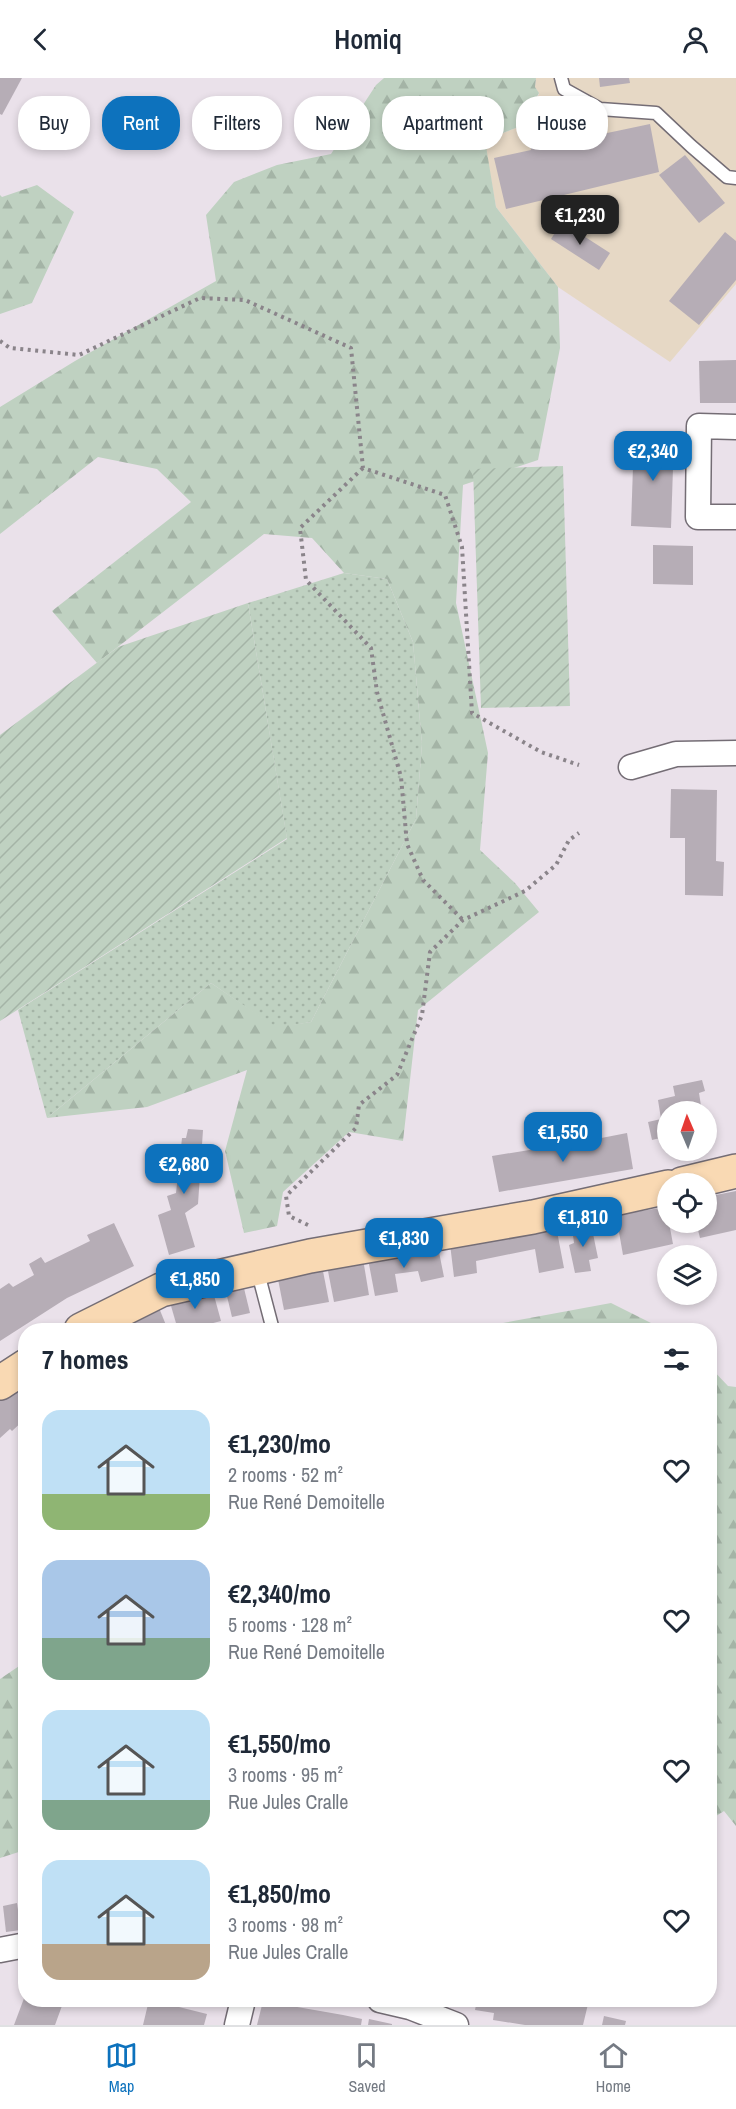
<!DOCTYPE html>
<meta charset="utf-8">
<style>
body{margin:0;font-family:"Archivo Narrow",sans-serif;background:#f2f2f3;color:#1f2937;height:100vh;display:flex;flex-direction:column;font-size:22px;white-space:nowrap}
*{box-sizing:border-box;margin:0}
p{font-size:20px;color:#747a83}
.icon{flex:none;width:33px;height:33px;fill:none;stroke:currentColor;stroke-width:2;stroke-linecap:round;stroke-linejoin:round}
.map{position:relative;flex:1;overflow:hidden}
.side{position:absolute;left:18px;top:1245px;width:699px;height:684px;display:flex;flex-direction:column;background:#fff;border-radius:24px;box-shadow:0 3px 9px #0003}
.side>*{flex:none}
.banner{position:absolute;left:18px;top:18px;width:700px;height:54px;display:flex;gap:12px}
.needle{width:39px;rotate:358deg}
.fabs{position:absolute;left:657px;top:1023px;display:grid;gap:12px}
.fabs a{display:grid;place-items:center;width:60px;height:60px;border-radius:50%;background:#fff;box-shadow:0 3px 9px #0003;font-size:30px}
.price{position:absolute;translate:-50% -51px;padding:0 14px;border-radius:12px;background:#0d72bd;color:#fff;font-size:20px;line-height:39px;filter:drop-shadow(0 2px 3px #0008)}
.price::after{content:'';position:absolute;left:50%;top:36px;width:18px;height:14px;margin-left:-9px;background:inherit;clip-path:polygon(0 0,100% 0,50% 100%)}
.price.active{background:#222;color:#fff}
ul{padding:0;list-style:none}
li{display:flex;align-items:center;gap:18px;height:150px;padding:0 24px}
li span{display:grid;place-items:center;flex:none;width:168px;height:120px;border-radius:18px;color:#555}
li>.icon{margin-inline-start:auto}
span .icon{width:72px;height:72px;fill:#fffc;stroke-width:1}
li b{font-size:26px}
h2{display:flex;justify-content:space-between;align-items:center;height:72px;padding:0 24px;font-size:26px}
.pill{padding:0 21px;border-radius:24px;background:#fff;box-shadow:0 3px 9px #0003;font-size:21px;line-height:54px}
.pill.active{background:#0d72bd;color:#fff}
header{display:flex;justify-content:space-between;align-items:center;height:78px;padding:0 24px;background:#fff;font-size:27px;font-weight:600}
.tab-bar{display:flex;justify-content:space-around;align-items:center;height:84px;border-top:2px solid #e0e1e3;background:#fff;font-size:16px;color:#747a83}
.tab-bar a{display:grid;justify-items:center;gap:3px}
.tab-bar .active{color:#0d72bd}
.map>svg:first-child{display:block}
</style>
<header><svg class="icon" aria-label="back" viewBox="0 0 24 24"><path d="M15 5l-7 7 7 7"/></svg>Homiq<svg class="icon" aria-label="person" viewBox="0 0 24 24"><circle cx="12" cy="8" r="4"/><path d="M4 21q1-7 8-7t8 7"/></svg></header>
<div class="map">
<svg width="736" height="1947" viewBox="0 0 736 1947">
<defs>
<pattern id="grass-dots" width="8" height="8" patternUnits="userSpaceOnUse" patternTransform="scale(1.5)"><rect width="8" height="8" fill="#bfd1c1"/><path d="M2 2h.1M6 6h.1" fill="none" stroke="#a4b4a6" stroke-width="1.8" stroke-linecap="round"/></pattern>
<pattern id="forest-firs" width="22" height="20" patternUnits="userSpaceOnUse" patternTransform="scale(1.5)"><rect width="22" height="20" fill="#bfd1c1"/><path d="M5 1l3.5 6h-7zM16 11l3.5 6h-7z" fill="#a4b4a6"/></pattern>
<pattern id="garden-furrows" width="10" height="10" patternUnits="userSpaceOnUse" patternTransform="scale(1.5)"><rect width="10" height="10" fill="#bfd1c1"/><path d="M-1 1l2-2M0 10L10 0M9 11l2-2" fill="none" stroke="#a4b4a6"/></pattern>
</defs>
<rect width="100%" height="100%" fill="#eae1ea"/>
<path fill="#e6d8c5" d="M536 0H736V206L670 284 558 209 496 129 484 62 521 48 539 16 535 9Z"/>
<path fill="url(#grass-dots)" d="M344 495 387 501 413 564 422 666 416 741 311 944 276 950 211 905 47 1040 18 932 287 761 248 525Z"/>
<g fill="url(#forest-firs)">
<path d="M384 0H536L535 9 539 15 521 48 485 62 496 129 558 209 560 270 538 382 463 407 456 525 488 675 480 772 515 805 539 834 418 932 403 1063 349 1054 283 1114 277 1148 244 1155 225 1073 247 992 147 1029 47 1040 211 905 276 949 311 944 416 741 422 666 413 564 387 501 344 495 312 460 264 456 97 585 52 533 191 424 157 391 98 379 0 456V329L75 283 216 203 206 137 234 104 277 87 331 76 376 7Z"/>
<path d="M37 107 74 134 32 225 0 236V117L2 119Z"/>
<path d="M611 1225 665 1252H484L492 1247Z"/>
<path d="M710 1289 728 1308 736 1309V1752V1748L724 1733 710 1742Z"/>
<path d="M25 1584V1772L0 1780V1601Z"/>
</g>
<g fill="url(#garden-furrows)">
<path d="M563 388 570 628 481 630 473 391Z"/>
<path d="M248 525 287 760 0 943V657L118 569Z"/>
</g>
<g fill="#b6adb6">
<path d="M0 0H22L2 37 0 36Z"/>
<path d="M599 0H629L630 5 600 9Z"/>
<path d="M650 46 659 94 506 131 494 80 531 72 529 61 572 52 574 62Z"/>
<path d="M685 77 725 125 699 145 659 97Z"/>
<path d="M562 144 610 175 599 192 551 161Z"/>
<path d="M725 154 736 163V202L699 247 669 223Z"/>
<path d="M736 282V325H700L699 283Z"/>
<path d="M634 359 674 360 671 450 631 448Z"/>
<path d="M653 467 693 468V507L653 506Z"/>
<path d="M671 711 717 712 716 783 724 784 723 818 685 817V760H670Z"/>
<path d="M702 1002 705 1013 699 1015 702 1034H668V1058L652 1062 648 1044 661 1041 658 1022 675 1018 673 1008Z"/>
<path d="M188 1051 203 1052 198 1126 185 1135 195 1169 169 1177 158 1137 171 1132 167 1118 176 1115 182 1060H186Z"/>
<path d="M627 1055 633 1091 499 1114 492 1078 585 1063 587 1069 586 1063Z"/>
<path d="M736 1113V1152L700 1160 696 1144H706V1119Z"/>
<path d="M666 1129 673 1166 623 1177 616 1137Z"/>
<path d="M114 1145 134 1188 67 1220 0 1263V1211L9 1205 13 1209 34 1197 29 1186 41 1179 45 1185 90 1163 87 1157Z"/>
<path d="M591 1146 598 1180 589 1182 591 1193 575 1195 569 1167 574 1165 572 1150Z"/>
<path d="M556 1148 564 1190 539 1195 535 1171 476 1183 477 1195 454 1199 450 1166Z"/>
<path d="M438 1169 444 1199 421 1204 418 1193 395 1196 398 1214 375 1218 368 1181Z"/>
<path d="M363 1181 369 1217 334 1224 327 1188Z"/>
<path d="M322 1188 329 1224 284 1232 277 1196Z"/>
<path d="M242 1202 250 1235 232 1239 224 1206Z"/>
<path d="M212 1210 221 1243 186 1252H178L169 1221Z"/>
<path d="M157 1225 168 1252H120L116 1242Z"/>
<path d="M26 1296V1340L12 1353 10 1351 0 1360V1315Z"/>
<path d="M21 1815H26V1843H24Z"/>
<path d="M17 1825 21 1852 6 1854 3 1828Z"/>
<path d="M26 1915V1922H52L63 1925 55 1947H14Z"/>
<path d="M149 1922 181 1923 179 1929 207 1936 204 1947H143Z"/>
<path d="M477 1922H511V1924L519 1925V1922H589L583 1947H525L493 1942 494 1935 475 1932Z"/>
<path d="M263 1923 343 1937 362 1941 361 1947H257Z"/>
<path d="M604 1938 626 1943 625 1947H602Z"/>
<path d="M369 1941 392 1946V1947H368Z"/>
</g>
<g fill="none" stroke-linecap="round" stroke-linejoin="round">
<g stroke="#746d75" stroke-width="15">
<g id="lane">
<path d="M561 0 564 11 600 31 656 35 691 68 727 99 736 100"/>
<path d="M257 1191 273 1252"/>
</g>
</g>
<g stroke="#746d75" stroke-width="27">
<g id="street">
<path d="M736 349 699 348 698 439H736"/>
<path d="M631 689 676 676 736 675"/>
<path d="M0 1872 26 1867"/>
<path d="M380 1922 410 1929 456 1947"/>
<path d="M237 1947 243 1922"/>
</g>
</g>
<g stroke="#746d75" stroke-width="36">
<g id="secondary">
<path d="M682 1106 736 1093"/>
<path d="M81 1252 161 1212 310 1178 533 1139 668 1109"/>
<path d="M0 1305 26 1288"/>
</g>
</g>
<g stroke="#8a848a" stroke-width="4" stroke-dasharray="3 4.5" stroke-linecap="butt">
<path d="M0 263 10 270 79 277 200 220 245 222 351 270 363 390 445 417 462 469 472 635 541 674 579 687"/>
<path d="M363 390 300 450 306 502 371 570 377 614 401 699 407 766 423 802 463 842"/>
<path d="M308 1147 289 1138 286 1118 356 1050 359 1027 397 997 422 937 430 874 463 842 525 813 556 787 569 762 579 755"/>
</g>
<use href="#lane" stroke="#fff" stroke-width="12"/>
<use href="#street" stroke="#fff" stroke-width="24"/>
<use href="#secondary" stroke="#f9d9b3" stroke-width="33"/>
</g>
</svg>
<div class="fabs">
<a><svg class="needle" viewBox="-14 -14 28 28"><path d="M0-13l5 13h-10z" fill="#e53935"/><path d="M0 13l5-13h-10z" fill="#747a83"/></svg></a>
<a><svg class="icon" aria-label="locate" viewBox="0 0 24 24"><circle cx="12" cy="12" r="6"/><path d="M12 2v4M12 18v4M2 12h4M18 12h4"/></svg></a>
<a><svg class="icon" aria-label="layers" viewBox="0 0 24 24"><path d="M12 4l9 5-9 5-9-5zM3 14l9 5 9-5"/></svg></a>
</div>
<b class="price active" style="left:580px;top:168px">€1,230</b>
<b class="price" style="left:653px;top:404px">€2,340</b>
<b class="price" style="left:563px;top:1085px">€1,550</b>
<b class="price" style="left:184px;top:1117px">€2,680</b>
<b class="price" style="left:583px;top:1170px">€1,810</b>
<b class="price" style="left:404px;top:1191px">€1,830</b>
<b class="price" style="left:195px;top:1232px">€1,850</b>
<div class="banner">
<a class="pill">Buy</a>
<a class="pill active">Rent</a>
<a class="pill">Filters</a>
<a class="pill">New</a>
<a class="pill">Apartment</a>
<a class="pill">House</a>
</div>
<section class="side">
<h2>7 homes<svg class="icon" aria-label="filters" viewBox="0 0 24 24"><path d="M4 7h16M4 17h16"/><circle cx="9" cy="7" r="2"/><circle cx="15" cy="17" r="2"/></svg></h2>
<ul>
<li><span style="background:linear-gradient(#bfe0f5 70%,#8fb573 0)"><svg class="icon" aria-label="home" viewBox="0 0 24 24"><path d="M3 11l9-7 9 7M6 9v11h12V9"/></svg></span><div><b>€1,230/mo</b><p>2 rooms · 52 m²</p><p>Rue René Demoitelle</p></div><svg class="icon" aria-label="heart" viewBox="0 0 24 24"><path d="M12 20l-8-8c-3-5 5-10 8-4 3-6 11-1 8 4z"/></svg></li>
<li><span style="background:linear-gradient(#a9c7e8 65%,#7fa58c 0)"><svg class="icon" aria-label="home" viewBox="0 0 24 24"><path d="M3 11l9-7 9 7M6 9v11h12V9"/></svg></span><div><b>€2,340/mo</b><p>5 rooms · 128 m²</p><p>Rue René Demoitelle</p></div><svg class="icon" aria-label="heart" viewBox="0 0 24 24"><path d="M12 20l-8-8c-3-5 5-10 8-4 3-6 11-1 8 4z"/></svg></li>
<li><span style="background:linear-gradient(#bfe0f5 75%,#7fa58c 0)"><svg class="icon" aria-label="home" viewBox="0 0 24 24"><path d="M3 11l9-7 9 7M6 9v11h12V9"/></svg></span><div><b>€1,550/mo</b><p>3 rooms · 95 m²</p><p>Rue Jules Cralle</p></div><svg class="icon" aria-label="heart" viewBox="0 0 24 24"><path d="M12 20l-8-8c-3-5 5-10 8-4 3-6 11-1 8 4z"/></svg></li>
<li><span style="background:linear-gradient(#bfe0f5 70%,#b9a48a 0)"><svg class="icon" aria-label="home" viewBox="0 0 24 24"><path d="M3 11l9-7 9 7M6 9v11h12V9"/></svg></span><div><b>€1,850/mo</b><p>3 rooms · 98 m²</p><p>Rue Jules Cralle</p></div><svg class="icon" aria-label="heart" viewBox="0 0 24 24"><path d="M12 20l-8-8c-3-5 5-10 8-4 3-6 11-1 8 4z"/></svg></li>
</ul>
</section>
</div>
<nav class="tab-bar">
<a class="active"><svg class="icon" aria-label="map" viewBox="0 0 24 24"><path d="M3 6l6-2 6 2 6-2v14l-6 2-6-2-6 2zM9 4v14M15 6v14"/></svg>Map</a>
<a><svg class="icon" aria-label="saved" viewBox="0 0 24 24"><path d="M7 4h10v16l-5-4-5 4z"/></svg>Saved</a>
<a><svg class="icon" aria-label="home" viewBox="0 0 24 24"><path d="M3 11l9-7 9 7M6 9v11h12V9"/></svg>Home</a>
</nav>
